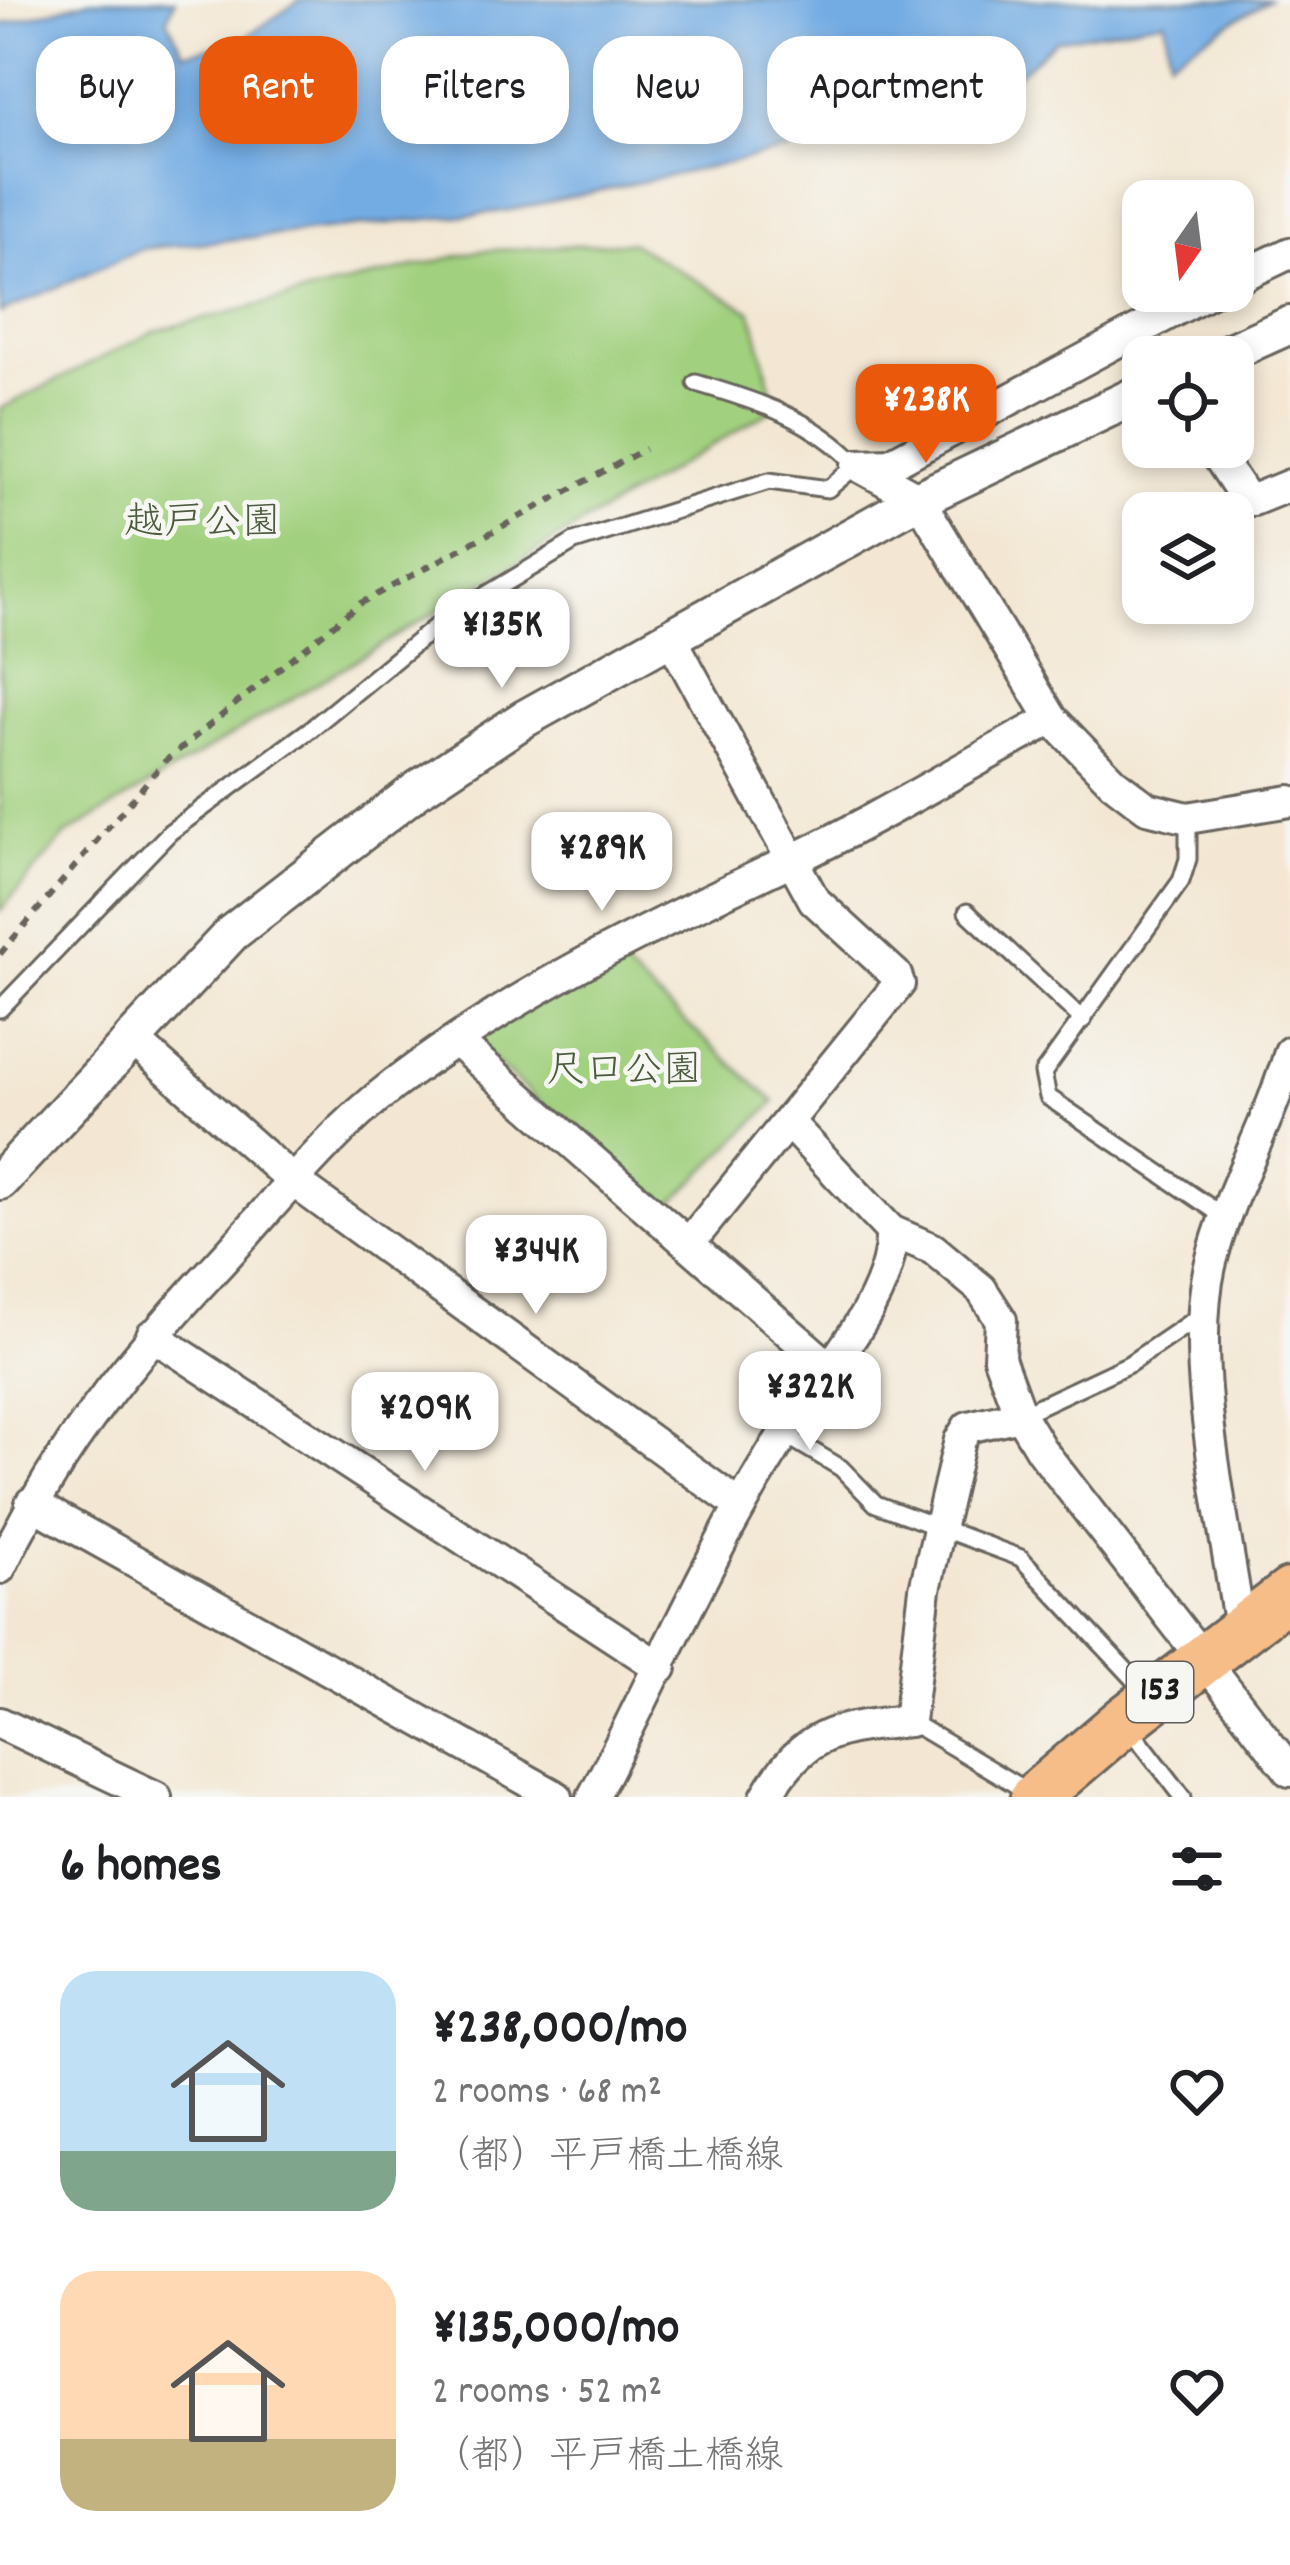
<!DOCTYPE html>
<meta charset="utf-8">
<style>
body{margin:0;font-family:Dekko,"Klee One",sans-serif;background:#f2f2f2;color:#202124;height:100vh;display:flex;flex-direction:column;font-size:45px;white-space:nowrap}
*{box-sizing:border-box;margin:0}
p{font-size:39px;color:#757577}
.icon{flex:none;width:66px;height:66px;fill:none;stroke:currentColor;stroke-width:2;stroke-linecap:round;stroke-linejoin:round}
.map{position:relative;height:1797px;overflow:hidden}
.side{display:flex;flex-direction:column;background:#fff;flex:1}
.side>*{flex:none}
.banner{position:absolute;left:36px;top:36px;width:1218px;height:108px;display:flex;gap:24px}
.needle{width:78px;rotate:194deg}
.tools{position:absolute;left:1122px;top:180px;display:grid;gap:24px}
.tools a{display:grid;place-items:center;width:132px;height:132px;border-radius:24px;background:#fff;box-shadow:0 6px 18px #0003;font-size:60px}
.price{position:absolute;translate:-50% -102px;padding:0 27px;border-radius:24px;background:#fff;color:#222;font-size:39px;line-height:78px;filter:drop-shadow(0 3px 6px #0008)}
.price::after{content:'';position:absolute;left:50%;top:72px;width:36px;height:27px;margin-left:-18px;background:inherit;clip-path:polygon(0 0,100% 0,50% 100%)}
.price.active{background:#ea580c;color:#fff}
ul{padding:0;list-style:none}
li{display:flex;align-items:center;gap:36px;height:300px;padding:0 60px}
li span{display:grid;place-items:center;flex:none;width:336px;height:240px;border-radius:36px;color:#555}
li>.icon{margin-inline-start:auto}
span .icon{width:144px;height:144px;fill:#fffc;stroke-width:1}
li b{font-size:51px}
h2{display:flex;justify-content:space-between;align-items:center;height:144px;padding:0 60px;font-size:51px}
.pill{padding:0 42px;border-radius:36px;background:#fff;box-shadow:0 6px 18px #0003;font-size:42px;line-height:108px}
.pill.active{background:#ea580c;color:#fff}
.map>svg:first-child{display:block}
</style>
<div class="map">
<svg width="1290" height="1797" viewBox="0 0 1290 1797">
<rect width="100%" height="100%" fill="#f6f6f2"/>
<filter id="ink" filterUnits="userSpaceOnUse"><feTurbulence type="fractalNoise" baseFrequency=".00833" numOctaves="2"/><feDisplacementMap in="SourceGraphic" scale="24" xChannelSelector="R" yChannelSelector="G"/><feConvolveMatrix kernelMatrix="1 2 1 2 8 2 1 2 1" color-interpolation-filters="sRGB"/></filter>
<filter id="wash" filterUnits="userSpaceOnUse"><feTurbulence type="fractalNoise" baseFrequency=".004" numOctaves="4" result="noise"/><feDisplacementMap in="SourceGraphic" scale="48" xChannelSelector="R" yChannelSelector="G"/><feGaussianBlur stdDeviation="2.7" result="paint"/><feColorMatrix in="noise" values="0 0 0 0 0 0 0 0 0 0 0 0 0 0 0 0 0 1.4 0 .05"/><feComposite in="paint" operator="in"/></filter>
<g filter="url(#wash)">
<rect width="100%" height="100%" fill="#f3e7d3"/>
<g fill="#a1d07e" stroke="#5e764d" stroke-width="3">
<path d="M630 242 752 312 776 407 66 835 0 911V409L155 331 478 251Z"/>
<path d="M610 955 775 1102 662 1213 467 1037Z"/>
</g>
<path fill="#73ace3" stroke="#486480" stroke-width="3" fill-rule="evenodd" d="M91 0H175L167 19 184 53 239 42 300 0H1268L1169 59 1165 20 1056 40 979 109 506 211 141 249 0 313V25ZM134 32 166 40 154 69 117 86 110 66 99 74 95 54 107 40Z"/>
</g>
<g filter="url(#ink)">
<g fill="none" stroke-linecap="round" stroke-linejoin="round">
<g stroke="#67635c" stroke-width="21">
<g id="service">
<path d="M1188 818V859L1181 881 1043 1073 1048 1097 1223 1216"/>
<path d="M967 912 1083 1020"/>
<path d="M0 1009 170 832 312 728 441 622 574 542 769 481 828 489 857 465C812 418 757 401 696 383"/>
<path d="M1020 1415 1129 1364 1204 1313"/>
<path d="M784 1434 841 1468 876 1504 1021 1558 1150 1696"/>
<path d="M909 1721 1033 1795"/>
<path d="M1126 1723 1183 1797"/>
</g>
</g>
<g stroke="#67635c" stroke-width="36">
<g id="minor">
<path d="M1233 280 1290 253"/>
<path d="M1212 447 1245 497 1253 500 1290 485"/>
<path d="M857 465 919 499 1052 719 1113 782 1147 808 1188 818 1290 801"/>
<path d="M858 465 890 464 1211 291"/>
<path d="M671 638 814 900 896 975 899 984 690 1242"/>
<path d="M130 1037 293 1181 740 1506"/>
<path d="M457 1042 830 1368"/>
<path d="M891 1231 933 1249 981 1289 1001 1320 999 1358 1020 1415"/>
<path d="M152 1335 661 1668"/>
<path d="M31 1503 557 1797"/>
<path d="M0 1568C55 1453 129 1360 216 1267 273 1206 326 1136 393 1085 515 992 650 927 788 862 878 820 964 766 1052 719"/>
<path d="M1240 1630C1226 1526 1187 1366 1210 1266 1228 1191 1269 1126 1290 1052"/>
<path d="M0 1723 156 1797"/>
<path d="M593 1797C666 1659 725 1512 817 1386 847 1345 894 1284 891 1231L789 1123"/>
<path d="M766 1797C804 1731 836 1728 909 1721L925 1589 960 1440 968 1427 1020 1415 1041 1450 1290 1771"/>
</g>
</g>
<g stroke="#67635c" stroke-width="42">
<g id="tertiary">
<path d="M1219 357 1290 325"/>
<path d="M0 1181 232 933 417 790 524 719 919 499 1143 392"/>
</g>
</g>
<g stroke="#67635c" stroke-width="54">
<path id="trunk" d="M1035 1797 1124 1721 1290 1593"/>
</g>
<path stroke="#67635c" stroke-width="6" stroke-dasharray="9 9" stroke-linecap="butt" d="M0 954 164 762 359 604 645 449"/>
<use href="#service" stroke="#fff" stroke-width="15"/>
<use href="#minor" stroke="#fff" stroke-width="30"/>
<use href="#tertiary" stroke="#fff" stroke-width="36"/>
<use href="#trunk" stroke="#f7bd88" stroke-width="48"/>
</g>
</g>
<g text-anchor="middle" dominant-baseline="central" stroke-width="9" stroke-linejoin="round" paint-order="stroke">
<rect fill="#f6f6f2" stroke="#5d5d5c" stroke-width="3" x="1127" y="1662" width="66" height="60" rx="9"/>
<g font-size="36" font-weight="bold" fill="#1c1c1c">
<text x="1160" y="1692">153</text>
</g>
<g font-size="39" fill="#4b5b3e" stroke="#f6f6f2">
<text x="203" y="525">越戸公園</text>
<text x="624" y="1073">尺口公園</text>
</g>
</g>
</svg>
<div class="tools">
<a><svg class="needle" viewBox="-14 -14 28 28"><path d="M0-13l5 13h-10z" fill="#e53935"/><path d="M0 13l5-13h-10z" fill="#757577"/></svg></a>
<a><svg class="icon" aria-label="locate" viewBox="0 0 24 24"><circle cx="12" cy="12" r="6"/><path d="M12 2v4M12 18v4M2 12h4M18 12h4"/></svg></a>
<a><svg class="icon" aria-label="layers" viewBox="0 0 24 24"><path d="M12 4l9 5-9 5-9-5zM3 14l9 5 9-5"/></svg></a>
</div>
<b class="price active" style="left:926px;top:466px">¥238K</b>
<b class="price" style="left:502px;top:691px">¥135K</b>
<b class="price" style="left:602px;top:914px">¥289K</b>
<b class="price" style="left:536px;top:1317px">¥344K</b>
<b class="price" style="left:810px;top:1453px">¥322K</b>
<b class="price" style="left:425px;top:1474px">¥209K</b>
<div class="banner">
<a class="pill">Buy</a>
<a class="pill active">Rent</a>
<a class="pill">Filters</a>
<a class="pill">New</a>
<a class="pill">Apartment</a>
</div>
</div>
<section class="side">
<h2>6 homes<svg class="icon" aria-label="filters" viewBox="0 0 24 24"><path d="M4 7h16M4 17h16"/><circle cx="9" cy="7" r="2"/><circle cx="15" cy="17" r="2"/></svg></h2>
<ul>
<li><span style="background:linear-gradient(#bfe0f5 75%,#7fa58c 0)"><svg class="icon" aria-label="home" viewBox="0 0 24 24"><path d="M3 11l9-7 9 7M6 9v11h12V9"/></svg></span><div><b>¥238,000/mo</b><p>2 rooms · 68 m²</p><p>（都）平戸橋土橋線</p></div><svg class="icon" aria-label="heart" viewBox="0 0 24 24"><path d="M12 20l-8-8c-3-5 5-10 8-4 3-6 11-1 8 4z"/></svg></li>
<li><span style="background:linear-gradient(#ffd9b3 70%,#c2b280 0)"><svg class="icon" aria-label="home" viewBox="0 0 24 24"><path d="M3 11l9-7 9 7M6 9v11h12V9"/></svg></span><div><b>¥135,000/mo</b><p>2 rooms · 52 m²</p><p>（都）平戸橋土橋線</p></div><svg class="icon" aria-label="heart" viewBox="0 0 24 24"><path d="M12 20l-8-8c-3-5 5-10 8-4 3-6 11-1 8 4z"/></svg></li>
</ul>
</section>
